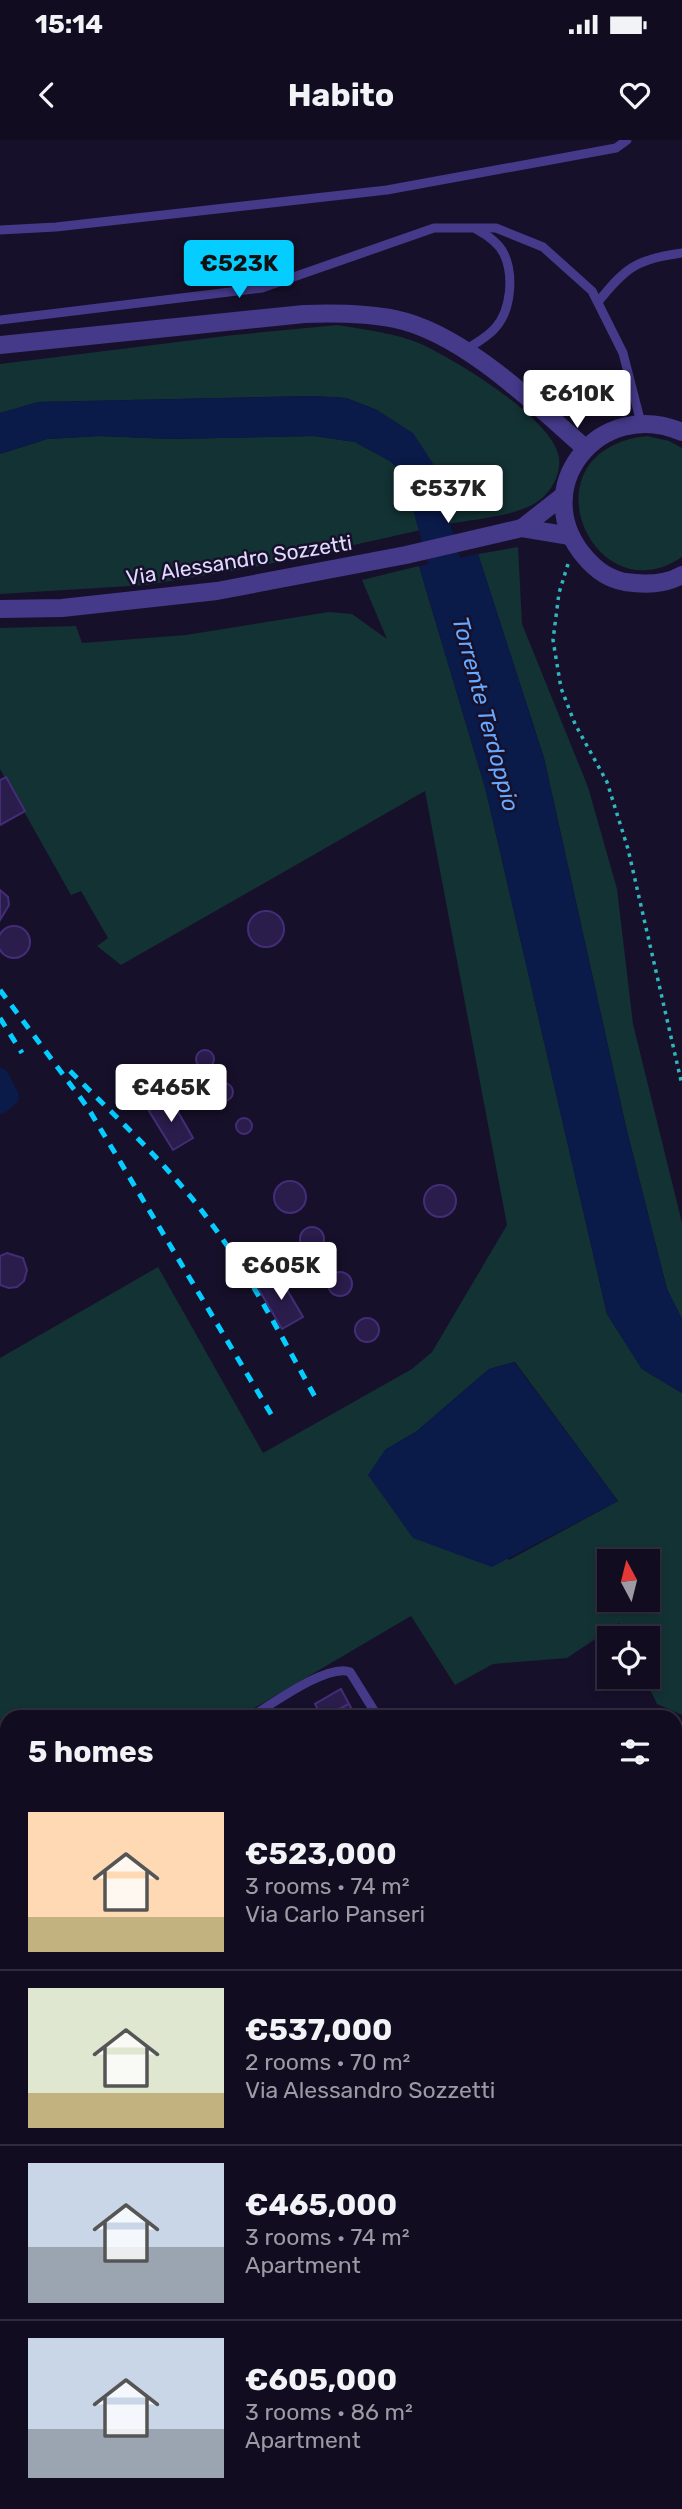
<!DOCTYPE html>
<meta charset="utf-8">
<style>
body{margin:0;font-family:Rubik,sans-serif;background:#1a1529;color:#f1f3f6;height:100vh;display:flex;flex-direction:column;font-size:26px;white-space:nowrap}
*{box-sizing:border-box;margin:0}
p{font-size:23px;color:#9c9ba5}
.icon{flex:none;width:38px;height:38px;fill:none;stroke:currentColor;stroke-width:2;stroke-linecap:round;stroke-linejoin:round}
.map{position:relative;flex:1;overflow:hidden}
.drawer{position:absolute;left:0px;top:1570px;width:682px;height:800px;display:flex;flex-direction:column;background:#110c20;border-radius:21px 21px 0 0;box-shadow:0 4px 10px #0003,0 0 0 2px #302c3e}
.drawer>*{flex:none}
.needle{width:46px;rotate:353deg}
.tools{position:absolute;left:597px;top:1409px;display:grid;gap:14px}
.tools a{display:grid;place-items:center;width:63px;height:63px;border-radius:0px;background:#110c20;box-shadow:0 4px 10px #0003,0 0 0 2px #302c3e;font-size:35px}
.price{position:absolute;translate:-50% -60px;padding:0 16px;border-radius:7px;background:#fff;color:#222;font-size:23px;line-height:46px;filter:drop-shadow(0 2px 4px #0008)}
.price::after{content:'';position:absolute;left:50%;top:42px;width:21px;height:16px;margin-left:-10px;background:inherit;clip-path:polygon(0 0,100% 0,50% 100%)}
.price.on{background:#05cdff;color:#111}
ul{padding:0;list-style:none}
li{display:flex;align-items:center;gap:21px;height:175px;padding:0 28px}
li+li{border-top:2px solid #302c3e}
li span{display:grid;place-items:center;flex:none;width:196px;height:140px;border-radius:0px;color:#555}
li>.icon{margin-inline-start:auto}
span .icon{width:84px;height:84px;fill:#fffc;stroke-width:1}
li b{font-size:30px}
h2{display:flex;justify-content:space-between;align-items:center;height:84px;padding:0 28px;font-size:30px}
.status{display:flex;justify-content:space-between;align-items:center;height:49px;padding:0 35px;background:#110c20;direction:ltr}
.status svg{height:19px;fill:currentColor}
header{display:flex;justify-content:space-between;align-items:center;height:91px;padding:0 28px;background:#110c20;font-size:32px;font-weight:700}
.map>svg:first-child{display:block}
</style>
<div class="status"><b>15:14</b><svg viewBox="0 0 49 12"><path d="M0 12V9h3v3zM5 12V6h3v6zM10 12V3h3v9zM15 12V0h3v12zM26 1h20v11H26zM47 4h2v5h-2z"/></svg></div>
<header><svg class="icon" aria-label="back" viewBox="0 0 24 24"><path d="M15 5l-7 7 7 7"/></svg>Habito<svg class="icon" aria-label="heart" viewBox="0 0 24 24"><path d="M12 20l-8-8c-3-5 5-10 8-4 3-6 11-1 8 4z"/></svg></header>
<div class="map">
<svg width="682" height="2369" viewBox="0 0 682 2369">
<rect width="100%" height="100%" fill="#17102a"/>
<g fill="#133234" fill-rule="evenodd">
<path d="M338 185C365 190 396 193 421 204 456 220 552 278 559 317 561 333 553 349 541 359 521 376 474 379 449 384L432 322 377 270 346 258 313 256 39 262 0 273V224L234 195Z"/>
<path d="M100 296 172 299 314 296 355 302 390 321 410 341 421 390 255 427 146 445 0 454V314L47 299Z"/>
<path d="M647 296 669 301 682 308V417C592 478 520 310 647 296Z"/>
<path d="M518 407 522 484 588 647 617 749 633 884 682 1083V1179L667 1149 626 987 544 618 478 414Z"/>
<path d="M419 426 486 651 607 1174 642 1229 682 1253V1575L657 1564 644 1537 648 1536V1498H626L619 1483 567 1518 493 1524 455 1545 411 1476 239 1577H7V1603L0 1591V1218L158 1127 263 1313 412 1229 432 1212 507 1085 425 651 121 825 97 806 108 798 81 751 71 755 0 629V488L76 486 82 503 186 495 329 472 352 474 387 499 362 440ZM515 1222 618 1361 509 1420 385 1310 417 1291 489 1229ZM609 1421H648V1460H609Z"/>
<path d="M682 1935V2159L676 2163V1939Z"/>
<path d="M682 2189V2369H390L400 2362H676V2193Z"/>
</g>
<g fill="#0a1a49">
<path d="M313 256 346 258 377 270 413 293 432 322 449 384 421 390 410 341 390 321 355 302 314 296 172 299 100 296 47 299 0 314V273L38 262Z"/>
<path d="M478 414 544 618 626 987 667 1149 682 1179V1253L642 1229 607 1174 486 651 419 426Z"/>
<path d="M514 1222 618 1361 492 1427 413 1398 368 1335 385 1310 417 1291 489 1229Z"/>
</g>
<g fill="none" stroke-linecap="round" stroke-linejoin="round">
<g stroke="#0a1a49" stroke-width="5">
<path d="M676 2051 682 2047"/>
<path d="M156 2369 167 2362"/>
</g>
<path stroke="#0a1a49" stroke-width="18" d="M0 937 10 957 0 965"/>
<path stroke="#0a1a49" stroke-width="32" d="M423 347 456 462"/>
</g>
<g fill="#2a1c4b" stroke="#442d78" stroke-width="2">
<path d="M6 637 25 671 0 685V640Z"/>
<path d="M0 750 8 757 9 765 0 780Z"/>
<circle cx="266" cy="789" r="18"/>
<circle cx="14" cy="802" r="16"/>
<circle cx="205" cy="919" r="9"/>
<circle cx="224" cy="952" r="9"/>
<path d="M170 958 193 998 173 1010 149 971Z"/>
<circle cx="244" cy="986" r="8"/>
<circle cx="290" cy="1057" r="16"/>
<circle cx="440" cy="1061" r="16"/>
<circle cx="312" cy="1099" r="12"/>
<path d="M7 1113 23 1118 27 1130 24 1141 17 1147 9 1148 0 1145V1116Z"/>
<circle cx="340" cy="1144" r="12"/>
<path d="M279 1136 303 1177 282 1189 258 1148Z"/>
<circle cx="367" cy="1190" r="12"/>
<path d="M341 1549 349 1564 322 1577 315 1564Z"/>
<path d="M349 1564 356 1577H325Z"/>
</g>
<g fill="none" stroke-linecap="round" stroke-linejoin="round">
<g stroke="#2eb8be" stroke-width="3.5" stroke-dasharray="3.5 5" stroke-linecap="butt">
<path d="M568 424 559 453 553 500 561 548 575 584 607 642 628 709 682 945"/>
<path d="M0 2062 7 2074"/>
<path d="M168 2362 172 2369"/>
</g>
<g stroke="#453a8a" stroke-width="9">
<path d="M0 90 56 87 387 50 616 8 627 0"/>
<path d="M598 162C626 127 637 119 682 113"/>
<path d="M0 180 262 148 434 88H496L543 107 592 151 623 213 641 283"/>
<path d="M465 210C475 204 489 196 496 187 511 170 514 135 504 114 499 103 487 95 476 89"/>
<path d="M251 1577C272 1564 328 1523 350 1532L378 1577"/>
<path d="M0 1722 7 1718"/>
<path d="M0 1767 7 1780"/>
<path d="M0 1969 7 1965"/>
</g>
<g stroke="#453a8a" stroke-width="18">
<path d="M0 205 304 174C335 173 365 173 395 179 463 193 535 264 585 308"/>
<path d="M682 292C599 256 526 349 585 417 595 429 609 439 625 442 645 445 664 445 682 435"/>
<path d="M522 388 564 355"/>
<path d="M0 469 62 468 217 451 406 415 522 388 570 396"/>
<path d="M0 2116 7 2128"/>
<path d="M676 2182 682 2178"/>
<path d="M142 2362 145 2369"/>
<path d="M369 2369 380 2362"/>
</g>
<g stroke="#05cdff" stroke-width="5" stroke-dasharray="10 9" stroke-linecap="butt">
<path d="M0 850 88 968 274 1279"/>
<path d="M0 878 22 913"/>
<path d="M70 931C117 978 168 1025 208 1079 251 1136 283 1200 318 1262"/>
</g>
</g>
<g text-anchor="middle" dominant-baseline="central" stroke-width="5" stroke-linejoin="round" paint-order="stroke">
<g font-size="21" fill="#e1d9ff" stroke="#17102a">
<text transform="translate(239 420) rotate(-9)">Via Alessandro Sozzetti</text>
</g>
<g font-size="23" font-style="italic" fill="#67a9ff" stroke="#17102a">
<text transform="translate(486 574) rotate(75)">Torrente Terdoppio</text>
</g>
</g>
</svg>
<div class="tools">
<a><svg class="needle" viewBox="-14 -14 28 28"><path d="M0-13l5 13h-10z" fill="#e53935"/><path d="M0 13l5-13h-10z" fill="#9c9ba5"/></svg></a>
<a><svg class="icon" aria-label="locate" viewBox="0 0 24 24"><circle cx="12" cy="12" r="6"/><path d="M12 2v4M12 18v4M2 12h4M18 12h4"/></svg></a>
</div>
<b class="price on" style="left:239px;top:160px">€523K</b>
<b class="price" style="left:577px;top:290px">€610K</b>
<b class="price" style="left:448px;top:385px">€537K</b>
<b class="price" style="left:171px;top:984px">€465K</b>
<b class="price" style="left:281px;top:1162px">€605K</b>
<section class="drawer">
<h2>5 homes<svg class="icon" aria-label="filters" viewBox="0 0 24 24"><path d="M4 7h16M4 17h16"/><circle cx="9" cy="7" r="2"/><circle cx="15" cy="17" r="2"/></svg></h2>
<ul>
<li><span style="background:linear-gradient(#ffd9b3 75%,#c2b280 0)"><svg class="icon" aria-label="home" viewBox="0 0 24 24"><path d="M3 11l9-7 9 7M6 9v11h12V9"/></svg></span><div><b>€523,000</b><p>3 rooms · 74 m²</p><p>Via Carlo Panseri</p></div></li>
<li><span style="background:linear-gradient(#dfe7d0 75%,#c2b280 0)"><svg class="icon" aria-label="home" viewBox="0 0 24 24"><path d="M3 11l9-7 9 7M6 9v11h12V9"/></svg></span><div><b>€537,000</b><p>2 rooms · 70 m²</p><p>Via Alessandro Sozzetti</p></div></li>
<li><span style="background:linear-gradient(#c9d6e8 60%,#9aa5b1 0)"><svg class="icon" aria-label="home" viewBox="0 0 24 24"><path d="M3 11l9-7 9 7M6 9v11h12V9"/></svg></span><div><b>€465,000</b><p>3 rooms · 74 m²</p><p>Apartment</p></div></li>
<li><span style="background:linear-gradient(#c9d6e8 65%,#9aa5b1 0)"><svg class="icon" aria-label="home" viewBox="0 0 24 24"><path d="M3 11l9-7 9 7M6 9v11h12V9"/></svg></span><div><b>€605,000</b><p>3 rooms · 86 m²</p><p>Apartment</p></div></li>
</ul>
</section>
</div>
